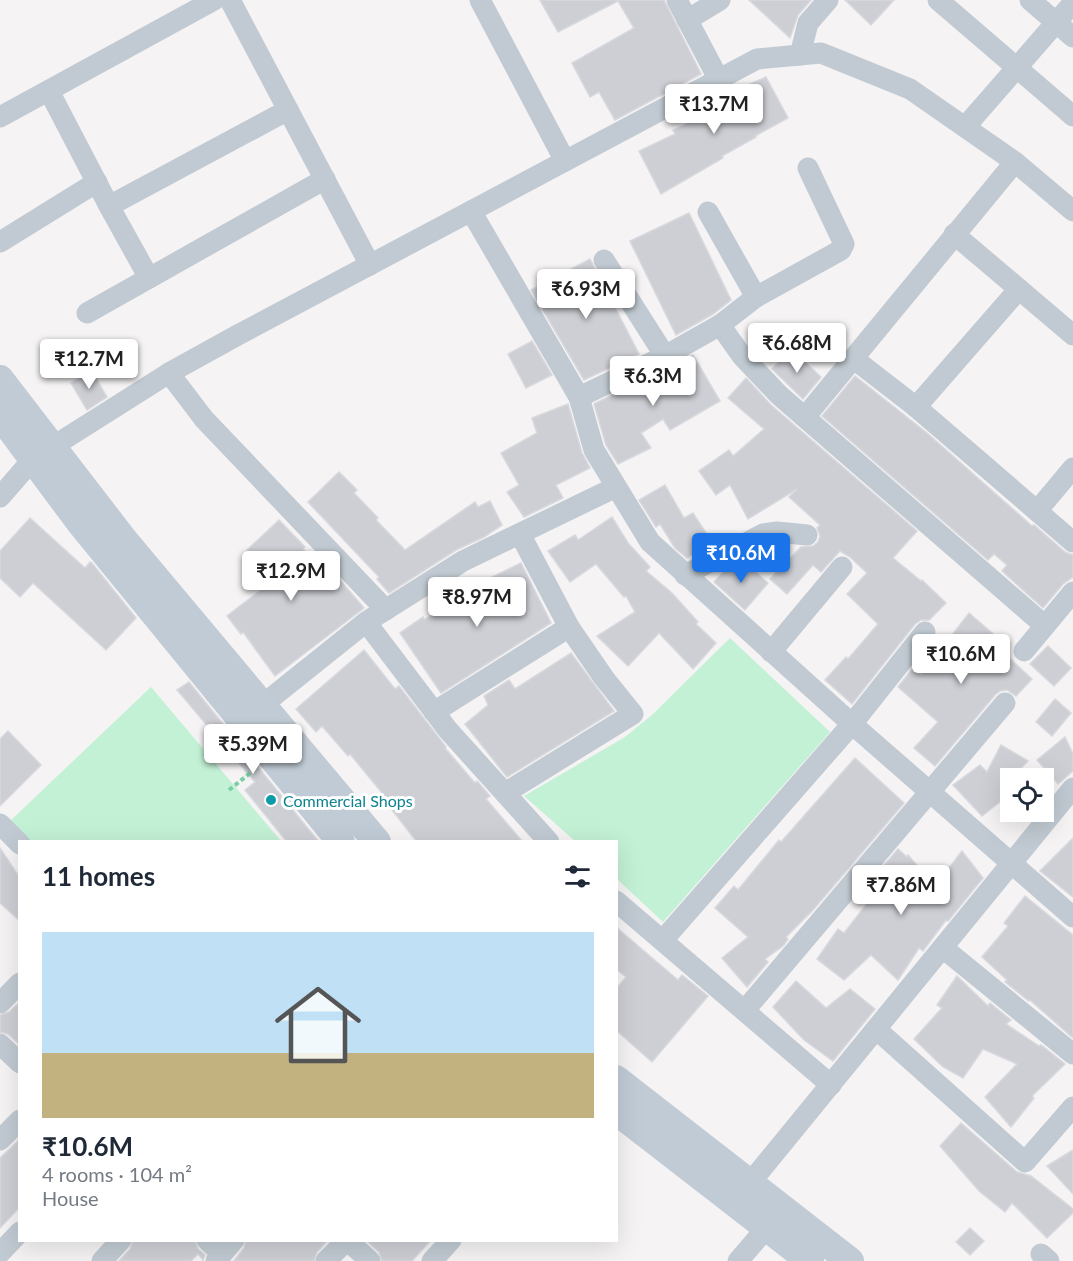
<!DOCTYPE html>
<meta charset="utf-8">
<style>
body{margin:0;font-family:Lato,sans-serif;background:#f2f2f3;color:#1f2937;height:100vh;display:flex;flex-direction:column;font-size:22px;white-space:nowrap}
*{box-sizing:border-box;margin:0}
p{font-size:20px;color:#747a83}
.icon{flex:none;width:33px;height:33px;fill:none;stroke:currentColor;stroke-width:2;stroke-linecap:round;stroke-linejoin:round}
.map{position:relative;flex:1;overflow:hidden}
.drawer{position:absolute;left:18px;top:840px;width:600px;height:402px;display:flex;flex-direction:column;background:#fff;border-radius:0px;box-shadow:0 6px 24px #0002}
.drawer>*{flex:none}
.tools{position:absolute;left:1000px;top:768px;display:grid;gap:12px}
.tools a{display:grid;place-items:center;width:54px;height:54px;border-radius:0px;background:#fff;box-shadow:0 6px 24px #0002;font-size:30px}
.price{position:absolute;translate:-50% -51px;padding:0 14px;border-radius:6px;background:#fff;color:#222;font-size:20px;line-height:39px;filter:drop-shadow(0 2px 3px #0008)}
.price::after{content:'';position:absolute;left:50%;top:36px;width:18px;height:14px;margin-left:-9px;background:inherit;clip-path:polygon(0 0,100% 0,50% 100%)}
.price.selected{background:#1a73e8;color:#fff}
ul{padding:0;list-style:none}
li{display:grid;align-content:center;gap:12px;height:318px;padding:0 24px}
li span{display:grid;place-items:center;height:186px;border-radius:0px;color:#555}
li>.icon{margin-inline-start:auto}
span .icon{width:108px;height:108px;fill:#fffc;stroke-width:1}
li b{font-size:26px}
h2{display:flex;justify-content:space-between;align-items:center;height:72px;padding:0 24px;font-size:26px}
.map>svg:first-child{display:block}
</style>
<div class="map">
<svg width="1073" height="1261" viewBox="0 0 1073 1261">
<rect width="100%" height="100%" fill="#f5f3f3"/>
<g fill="#c3f1d5">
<path d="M730 638 830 732 663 922 617 879 616 842 575 841 524 796 625 737 652 715Z"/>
<path d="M151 687 281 841H29L9 822Z"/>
</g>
<g fill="#cdcfd5" stroke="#d7d9de" stroke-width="1.5">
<path d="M540 0H664L701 74 615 120 599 92 590 97 572 63 634 28 618 1 558 32Z"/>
<path d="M749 0H811L798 15 790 38Z"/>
<path d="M845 0H894L871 25Z"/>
<path d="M766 77 788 118 755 136 756 137 722 156 723 158 661 194 639 151 675 134 673 130 708 114 706 110 739 94 737 90Z"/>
<path d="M689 213 731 300 713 314 676 335 630 241Z"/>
<path d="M590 259 639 354 584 380 531 290Z"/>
<path d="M532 341 552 375 526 388 508 354Z"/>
<path d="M791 349 821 377 803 399 772 369Z"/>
<path d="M693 355 720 401 670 430 663 419 641 433 651 448 618 464 606 445 594 404Z"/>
<path d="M91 370 107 397 87 410 71 383Z"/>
<path d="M855 376 927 433 1032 526 1034 525 1065 552 1073 555V577L1063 584 1043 608 1002 571 1007 565 994 554 988 560 822 416Z"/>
<path d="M746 378 771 405 917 531 893 558 921 581 922 580 946 603 929 620H921L915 624 852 704 825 680 846 657 848 659 878 624 847 594 867 573 850 557 840 551 821 572 813 565 787 594 770 579 801 547 813 546 818 542 820 536 817 528 820 525 789 497 797 489 748 519 730 485 716 495 699 471 729 450 733 456 764 429 728 398Z"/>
<path d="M568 404 582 453 590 468 556 485 563 498 524 517 507 492 519 485 501 453 537 433 532 418Z"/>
<path d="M339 472 357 490 354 493 378 518 376 520 405 550 475 502 478 507 490 501 502 525 484 537 456 550 389 593 377 579 379 577 308 502Z"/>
<path d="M665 485 684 518 693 513 712 542 687 558 675 548 660 524 656 527 639 500Z"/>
<path d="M612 517 628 543 650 567 646 571 672 593 698 622 696 624 716 643 693 669 659 633 628 666 597 636 635 612 626 596 624 597 596 564 570 582 548 551 575 535 578 540Z"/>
<path d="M30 518 85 568 90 562 92 563 136 618 106 650 33 583 20 597 0 578V551Z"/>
<path d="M279 520 305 547 303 549 336 583 340 580 364 608 275 676 243 632 241 634 227 616 275 579 247 550Z"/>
<path d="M742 560 768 583 745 610 714 582 728 567Z"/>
<path d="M521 563 551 623 441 693 400 633 423 617 424 620 454 601 455 604 494 582 492 577Z"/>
<path d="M969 613 998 638 993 643 1032 679 1016 696 1007 690 1000 691 995 695 935 766 914 748 938 722 898 687 913 668 921 675Z"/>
<path d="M1048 646 1071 668 1054 686 1030 664Z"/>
<path d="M364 650 395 689 399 686 446 747 445 748 475 783 477 781 490 796 486 799 523 842H417L385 801 387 799 350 754 348 756 322 726 316 732 296 709Z"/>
<path d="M571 653 614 711 507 777 465 724 488 705 484 696 509 680 515 689Z"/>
<path d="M189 682 319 842H287L245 790 255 782 177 690Z"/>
<path d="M1055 699 1071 713 1052 736 1036 722Z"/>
<path d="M8 731 41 765 0 806V739Z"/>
<path d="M1065 737 1073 754V771L1058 784 1037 760Z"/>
<path d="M1001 745 1028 761 1003 787 1010 794 982 816 953 785 980 765 987 772Z"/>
<path d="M855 758 904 803 813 910 786 937 788 939 783 946 765 959 768 962 747 987 722 958 748 937 715 908 734 886 738 890 779 840 781 842Z"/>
<path d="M1073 838V897L1040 871Z"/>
<path d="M0 848 20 878V921L0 903Z"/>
<path d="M898 849 907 857 908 855 935 886 962 851 983 878 948 921 946 920 923 951 919 948 898 980 871 955 844 980 817 959 838 929 844 933 869 901 865 898 888 877 880 870Z"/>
<path d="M1025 896 1073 935V1038L1030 1000 1029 1001 1005 982 1007 980 982 957 1008 926 1004 923Z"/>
<path d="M616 927 678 980 682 975 708 996 652 1062 616 1030V989L626 977 616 969Z"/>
<path d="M957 976 988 1006 990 1003 1011 1020 1006 1024 1039 1046 1041 1045 1065 1064 1032 1096 1034 1098 1011 1127 985 1097 1017 1064 983 1049 963 1078 943 1067 914 1039 942 1008 937 1005Z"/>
<path d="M796 981 826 1008 850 989 875 1009 833 1061 804 1040 773 1007Z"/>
<path d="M20 1002V1045L8 1034 0 1032V1015L9 1012Z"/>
<path d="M961 1123 1017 1172 1031 1176 1073 1209V1213L1047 1238 1012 1203 1005 1212 979 1191 940 1146Z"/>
<path d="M20 1139V1207L0 1228V1158Z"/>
<path d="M1073 1150V1194L1047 1166Z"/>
<path d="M970 1228 984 1241 970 1255 956 1242Z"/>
<path d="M133 1240H195L198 1249 205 1255 203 1260 198 1254 191 1261H119L130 1249Z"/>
<path d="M246 1240H328L317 1252 314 1261H234L244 1248Z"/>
<path d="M366 1240H431L412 1261H382L379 1252Z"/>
</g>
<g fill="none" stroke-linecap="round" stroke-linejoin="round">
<path stroke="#7ad0a6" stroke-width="4" stroke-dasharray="4.5 3" stroke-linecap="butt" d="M229 790 254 770"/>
<g stroke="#c1cad2" stroke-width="21">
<path d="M230 0 370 265"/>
<path d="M480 0 565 161"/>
<path d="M677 0 719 80"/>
<path d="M938 0 1073 116"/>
<path d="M1030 0 1073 37"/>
<path d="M687 20 720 0"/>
<path d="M800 55 808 23 828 0"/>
<path d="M49 91 109 206 288 110"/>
<path d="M0 117 214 0"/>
<path d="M965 127 1073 3"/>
<path d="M109 206 149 278"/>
<path d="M471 211 579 397 594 450 650 542 852 724 1073 917"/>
<path d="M708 212 756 297"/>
<path d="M954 234 1073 335"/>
<path d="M0 242 97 182"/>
<path d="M604 260 665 356"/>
<path d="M87 313 325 179"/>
<path d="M720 325 742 356 779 395 1044 625"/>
<path d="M854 359 916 407 1073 542"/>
<path d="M169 373 204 419 386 610"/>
<path d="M579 397 665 356 720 325 756 297 841 250 844 244 808 168"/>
<path d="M916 407 1019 289"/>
<path d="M805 417 1015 162"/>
<path d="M0 497 33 459 169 373 236 336 757 59 821 53 910 89 1015 162 1073 211"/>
<path d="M1037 511 1073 468"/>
<path d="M685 575 763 534 777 532 807 535"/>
<path d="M366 622 448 730 549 842"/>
<path d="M1024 651 1073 592"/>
<path d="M771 652 842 567"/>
<path d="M434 712 569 627"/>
<path d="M251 714 366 622 463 561 616 487"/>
<path d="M505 793 633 714 604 678 569 627 520 534"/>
<path d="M0 824 20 844"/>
<path d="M616 901 831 1085"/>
<path d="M663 940 852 724 925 632"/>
<path d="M943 948 1073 1054"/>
<path d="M0 1003 20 983"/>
<path d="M745 1010 1005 703"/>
<path d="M876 1029 1025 1162 1073 1107"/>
<path d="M0 1044 20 1063"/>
<path d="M0 1140 20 1120"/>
<path d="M741 1194 1073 788"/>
<path d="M207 1240 222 1254"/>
<path d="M347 1240 370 1261"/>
<path d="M0 1253 20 1232"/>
<path d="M1041 1254 1049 1261"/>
<path d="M102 1261 121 1240"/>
<path d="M216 1261 234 1240"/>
<path d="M326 1261 347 1240"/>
<path d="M432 1261 451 1240"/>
<path d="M738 1261 775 1218"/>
</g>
<g stroke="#c1cbd6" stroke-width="28">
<path d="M0 379 124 540 377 842"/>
<path d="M0 415 81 524 341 842"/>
<path d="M616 1079 850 1261"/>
<path d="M616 1111 810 1261"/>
</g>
</g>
<circle fill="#0f9aa8" stroke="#fff" stroke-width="2" cx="271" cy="800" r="6"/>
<g text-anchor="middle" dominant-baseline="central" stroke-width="6" stroke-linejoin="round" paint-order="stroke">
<g font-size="16" fill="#0d838f" stroke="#fff" text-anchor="start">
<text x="283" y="800">Commercial Shops</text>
</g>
</g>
</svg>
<div class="tools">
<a><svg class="icon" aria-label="locate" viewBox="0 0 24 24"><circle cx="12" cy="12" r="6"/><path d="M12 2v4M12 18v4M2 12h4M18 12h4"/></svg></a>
</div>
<b class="price" style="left:714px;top:135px">₹13.7M</b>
<b class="price" style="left:586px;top:320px">₹6.93M</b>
<b class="price" style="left:797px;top:374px">₹6.68M</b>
<b class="price" style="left:89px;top:390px">₹12.7M</b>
<b class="price" style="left:653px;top:407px">₹6.3M</b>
<b class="price selected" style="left:741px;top:584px">₹10.6M</b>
<b class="price" style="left:291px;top:602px">₹12.9M</b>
<b class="price" style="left:477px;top:628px">₹8.97M</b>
<b class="price" style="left:961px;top:685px">₹10.6M</b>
<b class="price" style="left:253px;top:775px">₹5.39M</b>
<b class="price" style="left:901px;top:916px">₹7.86M</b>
<section class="drawer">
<h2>11 homes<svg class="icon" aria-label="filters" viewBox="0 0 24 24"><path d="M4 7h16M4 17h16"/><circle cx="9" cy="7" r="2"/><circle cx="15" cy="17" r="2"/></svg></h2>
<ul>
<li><span style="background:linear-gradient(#bfe0f5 65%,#c2b280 0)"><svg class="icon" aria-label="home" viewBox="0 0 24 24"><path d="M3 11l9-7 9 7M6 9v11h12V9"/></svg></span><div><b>₹10.6M</b><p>4 rooms · 104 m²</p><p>House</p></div></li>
</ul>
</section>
</div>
